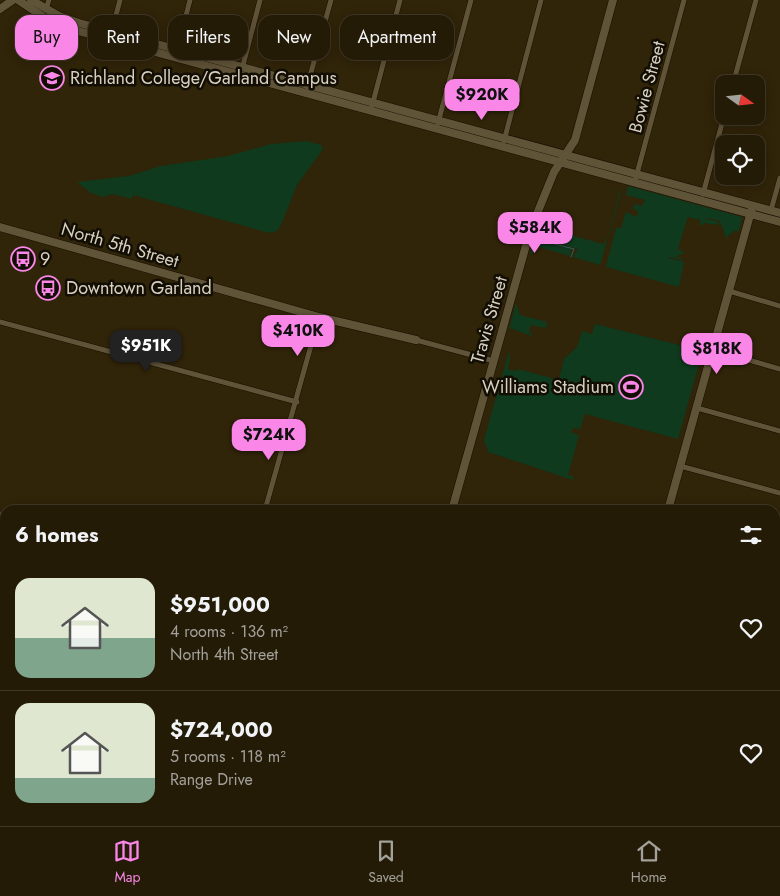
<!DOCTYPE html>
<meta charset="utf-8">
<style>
body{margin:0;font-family:Jost,sans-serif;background:#302815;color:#f1f3f6;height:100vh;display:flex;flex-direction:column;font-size:19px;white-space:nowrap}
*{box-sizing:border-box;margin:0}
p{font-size:16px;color:#a3a19b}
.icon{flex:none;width:28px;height:28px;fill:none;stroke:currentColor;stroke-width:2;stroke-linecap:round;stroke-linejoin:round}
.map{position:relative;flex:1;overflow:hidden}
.panel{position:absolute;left:0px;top:505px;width:780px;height:321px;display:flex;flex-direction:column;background:#241b07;border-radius:15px 15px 0 0;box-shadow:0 2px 12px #0003,0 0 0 1px #413928}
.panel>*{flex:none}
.top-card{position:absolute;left:15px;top:15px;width:500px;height:45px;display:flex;gap:10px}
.needle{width:32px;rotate:105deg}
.tools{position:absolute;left:715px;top:75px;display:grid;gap:10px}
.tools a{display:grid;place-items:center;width:50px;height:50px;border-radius:10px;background:#241b07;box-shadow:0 2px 12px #0003,0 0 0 1px #413928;font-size:25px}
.price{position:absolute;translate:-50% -42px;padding:0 11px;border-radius:10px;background:#fa87e7;color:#111;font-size:16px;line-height:32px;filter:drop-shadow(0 1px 2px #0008)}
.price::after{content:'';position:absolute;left:50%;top:30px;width:15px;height:11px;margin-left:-8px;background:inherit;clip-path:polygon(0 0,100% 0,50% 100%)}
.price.on{background:#222;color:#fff}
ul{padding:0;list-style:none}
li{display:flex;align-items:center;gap:15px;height:125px;padding:0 15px}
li+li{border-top:1px solid #413928}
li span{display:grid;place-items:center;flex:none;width:140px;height:100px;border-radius:15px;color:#555}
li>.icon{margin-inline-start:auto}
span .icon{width:60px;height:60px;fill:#fffc;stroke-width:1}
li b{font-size:21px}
h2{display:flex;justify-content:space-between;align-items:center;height:60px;padding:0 15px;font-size:21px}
.tag{padding:0 18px;border-radius:15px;background:#241b07;box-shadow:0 2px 12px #0003,0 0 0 1px #413928;font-size:18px;line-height:45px}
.tag.on{background:#fa87e7;color:#111}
.dock{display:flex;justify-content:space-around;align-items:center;height:70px;border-top:1px solid #413928;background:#241b07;font-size:14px;color:#a3a19b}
.dock a{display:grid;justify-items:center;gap:2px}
.dock .on{color:#fa87e7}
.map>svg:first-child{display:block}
</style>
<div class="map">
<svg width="780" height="826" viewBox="0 0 780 826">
<rect width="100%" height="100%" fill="#302409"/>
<g fill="#0f3a1d">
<path d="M307 141 321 145 323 149 297 185 281 225 277 231 269 233 133 195 132 199 112 194 103 197 91 193 77 182 129 176 161 166 228 156 271 144Z"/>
<path d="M628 186 742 217 739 231H734L726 238 720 221 708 218 702 222 708 219 719 222 718 225 704 223 703 225H700V220L688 217 678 249 685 253 676 256 685 261 669 257 668 258 684 262 679 287 606 267 616 228H621L626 212 637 217 638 211 633 209 634 204 642 206 645 200 626 195Z"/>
<path d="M620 190 621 192 600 265 573 257 578 249 538 238V241L571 249 570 256 539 247H535L533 254H530L538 226 603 244 607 239Z"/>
<path d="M516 303 520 315 547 322 546 328 531 325 529 333 533 334 532 336 510 328 508 333Z"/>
<path d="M595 324 691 348 688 361 699 364 678 439 585 414 580 429 573 428 571 432 579 435 568 475 574 477 573 480 488 452 484 440 509 351 510 360 507 369 517 371 518 369 559 380 577 396 559 379 564 359 577 347 582 331 592 334Z"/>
</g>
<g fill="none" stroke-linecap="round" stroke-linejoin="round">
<g stroke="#266368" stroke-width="1">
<path d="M539 240 574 249 571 257"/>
<path d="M775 674 780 667"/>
<path d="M624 826 628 821"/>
</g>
<g stroke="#170d00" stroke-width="6">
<g id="street">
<path d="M46 9 49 0"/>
<path d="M111 34 120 0"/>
<path d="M177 51 190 0"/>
<path d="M242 69 260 0"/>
<path d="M733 84 756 0"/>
<path d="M307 87 331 0"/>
<path d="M372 106 400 0"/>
<path d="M438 123 471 0"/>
<path d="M504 141 541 0"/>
<path d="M635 181 684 0"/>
<path d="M703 194 724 116"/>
<path d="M771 210 780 178"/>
<path d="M729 291 780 306"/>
<path d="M0 322 297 402"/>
<path d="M416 340 494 361"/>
<path d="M713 350 780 369"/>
<path d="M697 408 780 431"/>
<path d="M680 466 780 493"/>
<path d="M265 510 319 317"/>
<path d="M775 555 780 557"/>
<path d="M775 613 780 606"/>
<path d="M775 725 780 721"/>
<path d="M0 791 5 792"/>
<path d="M13 826 14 821"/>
</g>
</g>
<g stroke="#170d00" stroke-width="9">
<g id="secondary">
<path d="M18 0 45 18 78 31 780 222"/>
<path d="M31 0 59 16 79 23 780 213"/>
<path d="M0 9 13 0"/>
<path d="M0 227 319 317 416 340"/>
<path d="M452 510 530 231 554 172 575 140 613 0"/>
<path d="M668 510 752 208"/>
</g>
</g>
<g stroke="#170d00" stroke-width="9">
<g id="primary">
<path d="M0 575 5 577"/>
<path d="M0 585 5 586"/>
<path d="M0 736 5 737"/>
<path d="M0 748 5 749"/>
<path d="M775 788 780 789"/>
<path d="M775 795 780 797"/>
<path d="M242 821 253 826"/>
<path d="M272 821 285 826"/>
</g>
</g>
<use href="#street" stroke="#5f5338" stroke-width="5"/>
<use href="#secondary" stroke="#5f5338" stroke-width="8"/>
<use href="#primary" stroke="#be7875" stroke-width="8"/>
<g stroke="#887f6a" stroke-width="3">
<g id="rail">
<path d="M0 514 5 520"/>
<path d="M342 821 350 826"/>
<path d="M360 821 364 826"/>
</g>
</g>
<use href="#rail" stroke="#130e04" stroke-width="1" stroke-dasharray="4" stroke-linecap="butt"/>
</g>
<defs>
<g id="university-ring" transform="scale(1.25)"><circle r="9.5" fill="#130e04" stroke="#fa87e7" stroke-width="1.5"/><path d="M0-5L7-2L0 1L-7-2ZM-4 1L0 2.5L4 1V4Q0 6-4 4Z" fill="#fa87e7"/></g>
<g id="bus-ring" transform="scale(1.25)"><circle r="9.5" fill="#130e04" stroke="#fa87e7" stroke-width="1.5"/><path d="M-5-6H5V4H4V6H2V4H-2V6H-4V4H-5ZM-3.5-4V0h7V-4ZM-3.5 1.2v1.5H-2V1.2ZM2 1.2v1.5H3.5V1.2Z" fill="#fa87e7"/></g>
<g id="stadium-ring" transform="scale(1.25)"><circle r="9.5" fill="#130e04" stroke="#fa87e7" stroke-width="1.5"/><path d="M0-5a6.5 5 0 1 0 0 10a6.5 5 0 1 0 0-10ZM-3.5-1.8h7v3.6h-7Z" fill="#fa87e7"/></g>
</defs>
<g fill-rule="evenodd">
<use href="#university-ring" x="52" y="78"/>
<use href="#bus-ring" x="23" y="259"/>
<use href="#bus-ring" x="48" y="288"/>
<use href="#stadium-ring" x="631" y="387"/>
</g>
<g text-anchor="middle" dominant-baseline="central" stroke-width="5" stroke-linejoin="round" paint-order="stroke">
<g font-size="18" fill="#d7d0c1" stroke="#130e04" text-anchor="start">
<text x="70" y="78">Richland College/Garland Campus</text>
<text x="40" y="259">9</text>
<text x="66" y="288">Downtown Garland</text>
<text x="614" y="387" text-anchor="end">Williams Stadium</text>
</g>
<g font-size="18" fill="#d7d0c1" stroke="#130e04">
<text transform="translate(647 87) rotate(-75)">Bowie Street</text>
<text transform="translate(120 245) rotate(16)">North 5th Street</text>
<text transform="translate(489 320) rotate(-74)">Travis Street</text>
</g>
</g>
</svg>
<div class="tools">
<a><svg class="needle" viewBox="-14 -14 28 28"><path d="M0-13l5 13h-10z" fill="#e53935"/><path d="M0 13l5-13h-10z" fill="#a3a19b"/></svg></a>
<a><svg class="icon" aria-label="locate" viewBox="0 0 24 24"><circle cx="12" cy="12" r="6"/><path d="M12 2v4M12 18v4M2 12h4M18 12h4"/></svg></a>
</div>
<b class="price" style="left:482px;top:121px">$920K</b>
<b class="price" style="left:535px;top:254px">$584K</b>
<b class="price" style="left:298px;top:357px">$410K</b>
<b class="price on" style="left:146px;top:372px">$951K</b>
<b class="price" style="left:717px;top:375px">$818K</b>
<b class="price" style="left:269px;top:461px">$724K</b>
<div class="top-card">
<a class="tag on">Buy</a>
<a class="tag">Rent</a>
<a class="tag">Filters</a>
<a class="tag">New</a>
<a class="tag">Apartment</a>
</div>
<section class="panel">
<h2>6 homes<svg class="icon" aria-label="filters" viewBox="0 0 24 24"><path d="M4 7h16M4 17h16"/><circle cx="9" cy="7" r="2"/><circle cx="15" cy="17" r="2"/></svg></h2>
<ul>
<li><span style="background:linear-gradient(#dfe7d0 60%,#7fa58c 0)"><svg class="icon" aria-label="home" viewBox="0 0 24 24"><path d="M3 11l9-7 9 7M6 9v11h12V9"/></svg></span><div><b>$951,000</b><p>4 rooms · 136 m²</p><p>North 4th Street</p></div><svg class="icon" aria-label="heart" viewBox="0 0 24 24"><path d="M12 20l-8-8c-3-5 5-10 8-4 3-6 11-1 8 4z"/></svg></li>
<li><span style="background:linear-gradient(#dfe7d0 75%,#7fa58c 0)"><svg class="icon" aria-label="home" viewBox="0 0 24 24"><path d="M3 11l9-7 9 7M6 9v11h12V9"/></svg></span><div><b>$724,000</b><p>5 rooms · 118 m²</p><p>Range Drive</p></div><svg class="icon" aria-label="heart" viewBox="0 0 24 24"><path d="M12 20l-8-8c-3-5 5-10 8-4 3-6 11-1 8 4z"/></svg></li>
</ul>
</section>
</div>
<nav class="dock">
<a class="on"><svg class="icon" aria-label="map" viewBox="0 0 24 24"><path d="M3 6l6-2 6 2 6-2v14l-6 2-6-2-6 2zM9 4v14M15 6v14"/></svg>Map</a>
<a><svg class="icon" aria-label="saved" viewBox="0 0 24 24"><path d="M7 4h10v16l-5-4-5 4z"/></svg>Saved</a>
<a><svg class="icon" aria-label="home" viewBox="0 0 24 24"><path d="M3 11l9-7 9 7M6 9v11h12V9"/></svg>Home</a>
</nav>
